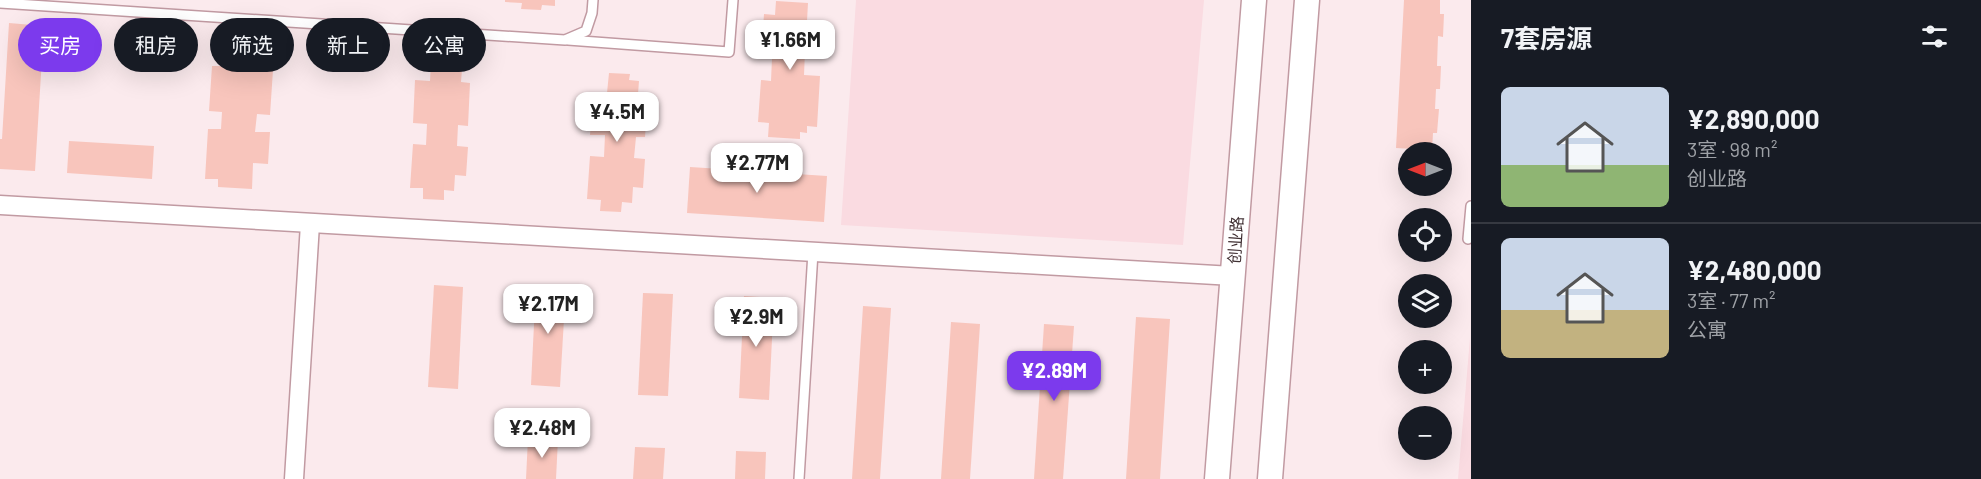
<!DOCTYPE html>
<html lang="zh">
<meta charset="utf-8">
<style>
body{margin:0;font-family:Barlow,"Noto Sans SC",sans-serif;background:#20242c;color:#f1f3f6;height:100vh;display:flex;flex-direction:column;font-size:22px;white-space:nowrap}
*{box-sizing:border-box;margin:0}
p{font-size:20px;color:#9ea1a6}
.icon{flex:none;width:33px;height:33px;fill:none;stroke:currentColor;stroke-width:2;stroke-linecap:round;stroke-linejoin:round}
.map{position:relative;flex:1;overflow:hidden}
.panel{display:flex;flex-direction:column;background:#171b24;width:510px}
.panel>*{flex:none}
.hud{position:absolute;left:18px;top:18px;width:570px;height:54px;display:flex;gap:12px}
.needle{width:39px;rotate:270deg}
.buttons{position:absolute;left:1398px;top:142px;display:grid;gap:12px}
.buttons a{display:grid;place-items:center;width:54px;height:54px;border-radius:50%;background:#171b24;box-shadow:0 6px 24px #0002;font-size:30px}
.price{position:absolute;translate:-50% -51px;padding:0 14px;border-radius:12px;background:#fff;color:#222;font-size:20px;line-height:39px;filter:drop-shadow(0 2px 3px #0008)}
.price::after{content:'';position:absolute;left:50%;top:36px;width:18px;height:14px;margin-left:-9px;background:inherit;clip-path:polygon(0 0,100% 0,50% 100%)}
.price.on{background:#7c3aed;color:#fff}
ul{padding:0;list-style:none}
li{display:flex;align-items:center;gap:18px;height:150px;padding:0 30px}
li+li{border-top:2px solid #363941}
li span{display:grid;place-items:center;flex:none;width:168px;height:120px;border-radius:9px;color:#555}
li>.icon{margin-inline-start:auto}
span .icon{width:72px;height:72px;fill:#fffc;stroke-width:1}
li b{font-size:26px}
h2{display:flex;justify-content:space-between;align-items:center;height:72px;padding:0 30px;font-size:26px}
.tag{padding:0 21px;border-radius:27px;background:#171b24;box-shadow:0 6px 24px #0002;font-size:21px;line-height:54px}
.tag.on{background:#7c3aed;color:#fff}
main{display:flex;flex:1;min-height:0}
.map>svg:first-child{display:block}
</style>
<main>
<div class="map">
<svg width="1471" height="479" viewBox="0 0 1471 479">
<rect width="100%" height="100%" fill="#fbeaed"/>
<g fill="#fadbe1">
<path d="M856 0H1204L1183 245 841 225Z"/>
<path d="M1470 338 1471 479H1458Z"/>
</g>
<g fill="#f8c5bc">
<path d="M505 0H555V6L542 5 541 10 521 9 522 3 505 2Z"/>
<path d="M1404 0H1440V14H1444L1443 37 1438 36 1437 66H1441L1440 89H1436L1435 109H1439L1437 133H1433L1432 150 1396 148Z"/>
<path d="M776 1 808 3 807 21 826 22 824 52 805 51 804 75 820 76 817 127 807 126V133L800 132V139L768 137 769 123 758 122 761 80 771 81 772 58 761 57 764 14 775 15Z"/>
<path d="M9 23 44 26 35 171 0 169V139H2Z"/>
<path d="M226 53 260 55 259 69 273 70 270 115 257 114 255 132H270L268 164 253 163 252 189 218 187V179H205L208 129H221L222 112 209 111 212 66H225Z"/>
<path d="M431 61 452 62V68L462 69 461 82 470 83 468 126 458 125 457 146 468 147 466 176 455 175 454 191 444 190V200L423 199V188H410L413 144 426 145 427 124 413 123 415 80 430 81Z"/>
<path d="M609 73 630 74 629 80 639 81 638 94 648 95 645 137H636L634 158 645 159 643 188 633 187 632 203 622 202 621 212 600 211 601 200 587 199 590 156 604 157 605 135H590L593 92 607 93Z"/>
<path d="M69 141 154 146 152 179 67 173Z"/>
<path d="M690 167 827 176 824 222 687 213Z"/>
<path d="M536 284 566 285 560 387 531 385Z"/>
<path d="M434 285 463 287 458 389 428 387Z"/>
<path d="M643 293 673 294 668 396 638 395Z"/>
<path d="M744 296 774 298 769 400 739 398Z"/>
<path d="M863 306 891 308 880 479H852Z"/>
<path d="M1136 317 1170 319 1160 479H1126Z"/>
<path d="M951 322 980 324 970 479H941Z"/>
<path d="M1044 324 1074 326 1063 479H1034Z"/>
<path d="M528 438 558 439 556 479H526Z"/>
<path d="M635 447 665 448 663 479H633Z"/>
<path d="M736 451 766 452 765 479H735Z"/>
</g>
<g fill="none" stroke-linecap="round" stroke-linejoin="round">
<g stroke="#c19aa2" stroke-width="12">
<g id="lane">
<path d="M0 3 565 40 586 31 592 13 593 0"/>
<path d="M568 40 729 52 733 0"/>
<path d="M1468 239 1471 206"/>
<path d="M799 479 813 252"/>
</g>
</g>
<g stroke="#c19aa2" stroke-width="21">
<g id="street">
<path d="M0 205 1233 276"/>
<path d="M294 479 310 224"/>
</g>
</g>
<g stroke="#c19aa2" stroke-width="27">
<g id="secondary">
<path d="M1217 479 1254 0"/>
<path d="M1270 479 1307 0"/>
</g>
</g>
<use href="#lane" stroke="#fff" stroke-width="9"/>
<use href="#street" stroke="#fff" stroke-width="18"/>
<use href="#secondary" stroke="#fff" stroke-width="24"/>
</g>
<g text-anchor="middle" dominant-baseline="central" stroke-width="5" stroke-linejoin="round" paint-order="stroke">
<g font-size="16" fill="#403033" stroke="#fff">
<text transform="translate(1235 240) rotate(-86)">创业路</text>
</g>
</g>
</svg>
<div class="buttons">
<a><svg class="needle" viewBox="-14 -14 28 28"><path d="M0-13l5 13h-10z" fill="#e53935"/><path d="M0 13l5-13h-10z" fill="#9ea1a6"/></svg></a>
<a><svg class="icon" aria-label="locate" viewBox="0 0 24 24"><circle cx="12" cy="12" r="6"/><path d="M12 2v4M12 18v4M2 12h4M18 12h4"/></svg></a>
<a><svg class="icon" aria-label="layers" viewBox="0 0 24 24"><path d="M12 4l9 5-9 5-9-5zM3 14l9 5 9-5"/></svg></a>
<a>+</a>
<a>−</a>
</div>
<b class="price" style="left:790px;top:71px">¥1.66M</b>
<b class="price" style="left:617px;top:143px">¥4.5M</b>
<b class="price" style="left:757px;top:194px">¥2.77M</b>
<b class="price" style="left:548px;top:335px">¥2.17M</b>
<b class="price" style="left:756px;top:348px">¥2.9M</b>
<b class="price on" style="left:1054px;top:402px">¥2.89M</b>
<b class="price" style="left:542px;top:459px">¥2.48M</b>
<div class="hud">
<a class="tag on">买房</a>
<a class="tag">租房</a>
<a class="tag">筛选</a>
<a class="tag">新上</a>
<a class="tag">公寓</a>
</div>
</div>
<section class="panel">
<h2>7套房源<svg class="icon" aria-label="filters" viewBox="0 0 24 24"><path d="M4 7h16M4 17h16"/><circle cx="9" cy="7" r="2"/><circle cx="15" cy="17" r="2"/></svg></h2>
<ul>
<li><span style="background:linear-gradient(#c9d6e8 65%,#8fb573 0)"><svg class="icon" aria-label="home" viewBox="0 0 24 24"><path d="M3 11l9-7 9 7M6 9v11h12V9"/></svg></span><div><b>¥2,890,000</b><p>3室 · 98 m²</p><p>创业路</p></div></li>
<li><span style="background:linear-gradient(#c9d6e8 60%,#c2b280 0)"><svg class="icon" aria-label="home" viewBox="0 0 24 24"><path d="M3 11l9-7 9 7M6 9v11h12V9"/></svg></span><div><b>¥2,480,000</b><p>3室 · 77 m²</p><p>公寓</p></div></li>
</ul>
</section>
</main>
